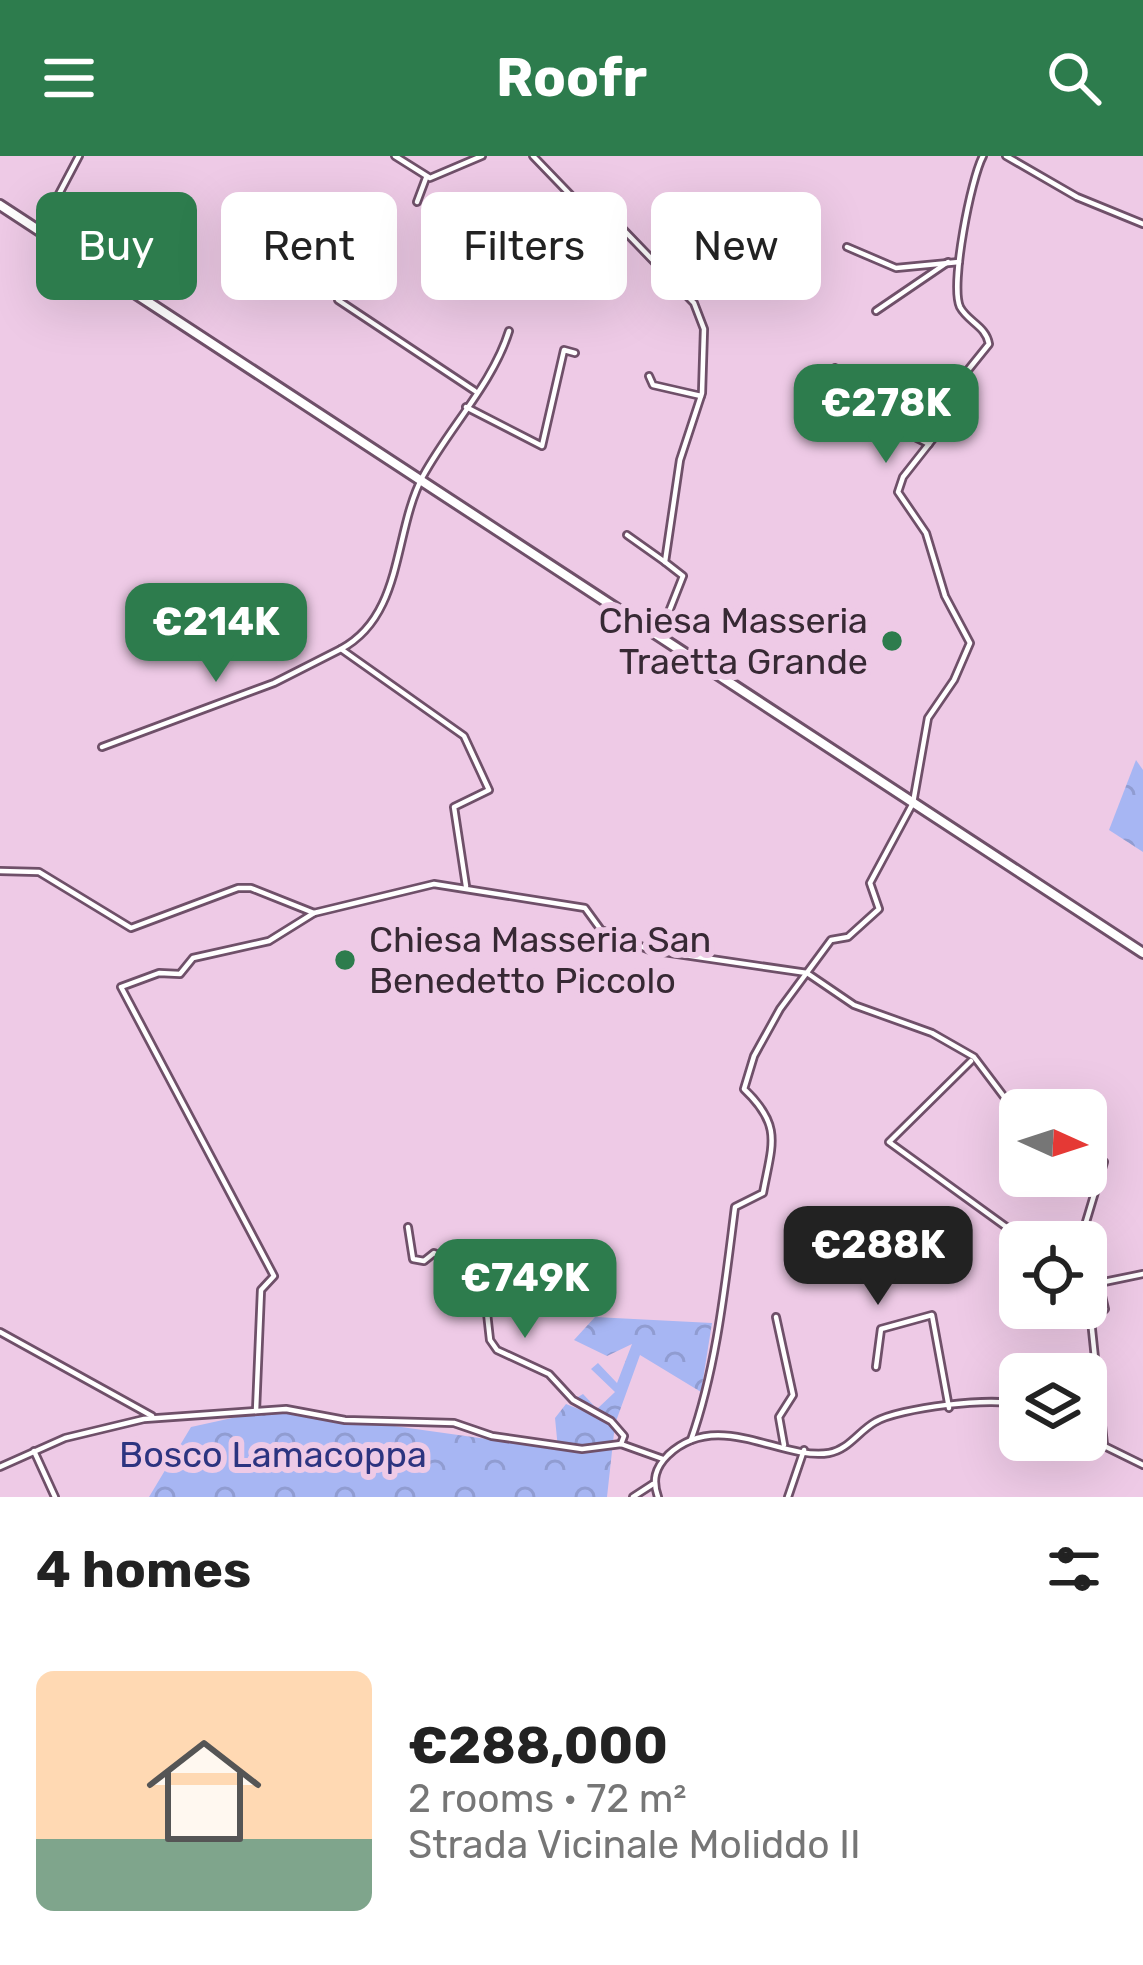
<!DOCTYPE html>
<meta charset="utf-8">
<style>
body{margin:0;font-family:Rubik,sans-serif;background:#f6f6f6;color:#222;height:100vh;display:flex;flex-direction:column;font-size:45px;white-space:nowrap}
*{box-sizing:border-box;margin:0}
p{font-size:39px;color:#767676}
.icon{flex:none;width:66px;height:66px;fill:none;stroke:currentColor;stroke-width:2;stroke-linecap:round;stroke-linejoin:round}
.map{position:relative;height:1341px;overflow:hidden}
.panel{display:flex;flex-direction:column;background:#fff;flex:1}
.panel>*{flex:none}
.top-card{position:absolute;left:36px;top:36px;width:1071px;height:108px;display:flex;gap:24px}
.needle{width:78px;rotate:93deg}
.tools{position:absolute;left:999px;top:933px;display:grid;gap:24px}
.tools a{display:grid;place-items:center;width:108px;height:108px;border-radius:18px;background:#fff;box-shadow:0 12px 48px #0002;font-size:60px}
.price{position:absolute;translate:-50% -102px;padding:0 27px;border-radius:24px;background:#2d7c4d;color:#fff;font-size:39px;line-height:78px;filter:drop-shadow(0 3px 6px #0008)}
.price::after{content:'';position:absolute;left:50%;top:72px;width:36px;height:27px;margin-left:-18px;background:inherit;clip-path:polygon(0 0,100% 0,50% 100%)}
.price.active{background:#222;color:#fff}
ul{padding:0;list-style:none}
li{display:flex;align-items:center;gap:36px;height:300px;padding:0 36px}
li span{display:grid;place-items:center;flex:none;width:336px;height:240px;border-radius:18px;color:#555}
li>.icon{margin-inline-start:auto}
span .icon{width:144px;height:144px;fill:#fffc;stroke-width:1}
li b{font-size:51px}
h2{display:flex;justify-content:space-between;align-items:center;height:144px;padding:0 36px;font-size:51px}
.pill{padding:0 42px;border-radius:18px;background:#fff;box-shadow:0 12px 48px #0002;font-size:42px;line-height:108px}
.pill.active{background:#2d7c4d;color:#fff}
header{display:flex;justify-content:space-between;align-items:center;height:156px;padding:0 36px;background:#2d7c4d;color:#fff;font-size:54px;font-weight:700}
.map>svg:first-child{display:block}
</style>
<header><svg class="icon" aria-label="menu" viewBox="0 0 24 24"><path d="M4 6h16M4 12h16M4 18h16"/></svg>Roofr<svg class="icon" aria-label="search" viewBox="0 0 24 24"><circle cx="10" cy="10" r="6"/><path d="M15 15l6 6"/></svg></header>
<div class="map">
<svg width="1143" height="1341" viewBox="0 0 1143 1341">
<defs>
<pattern id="forest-crowns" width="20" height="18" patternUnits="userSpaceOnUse" patternTransform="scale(3)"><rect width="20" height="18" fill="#a7b6f3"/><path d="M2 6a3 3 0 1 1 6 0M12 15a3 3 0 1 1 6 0" fill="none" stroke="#909cd1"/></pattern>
</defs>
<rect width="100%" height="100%" fill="#eecae6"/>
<g fill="url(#forest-crowns)">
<path d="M1136 604 1143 614V696L1109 674Z"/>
<path d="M595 1161 712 1167 701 1236 640 1199 615 1268 607 1341H149L191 1271 273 1253 558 1293 555 1262 566 1248 591 1258 573 1244 583 1238 597 1253 615 1236 591 1213 598 1207 617 1227 632 1188 607 1200 574 1184Z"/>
</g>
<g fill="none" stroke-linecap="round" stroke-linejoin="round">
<g stroke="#6f5069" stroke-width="10">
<g id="street">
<path d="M395 0 430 22 482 0"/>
<path d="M533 0 585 54 615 65 694 147 704 173 702 237 680 304 665 406 683 420 659 481"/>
<path d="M1006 0 1077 41 1143 68"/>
<path d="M417 46 426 22"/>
<path d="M40 74 79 0"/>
<path d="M847 91 896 112 959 106"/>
<path d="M674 125 683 107 736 60 720 43"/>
<path d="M338 144 475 235"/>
<path d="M876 155 948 106"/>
<path d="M835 212 869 258 929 288"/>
<path d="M649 220 653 229 701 240"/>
<path d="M466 251 542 290 564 194 575 197"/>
<path d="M627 379 665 406"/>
<path d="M102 591 274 527 341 493"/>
<path d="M0 715 39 716 131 772 238 732H251L314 757 434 728 585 752 601 774 650 794 807 817 854 849 932 877 974 901 1020 962"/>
<path d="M466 730 454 651 489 634 464 580 341 493C404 459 393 376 423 320 449 272 493 227 509 175"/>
<path d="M971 905 889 986 1027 1086"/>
<path d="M408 1071 413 1103 424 1105 434 1097 483 1121 490 1184 497 1194 549 1218 573 1244 611 1265 624 1280 621 1288"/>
<path d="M1056 1086 1079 1079"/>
<path d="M1080 1086 1104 1006 1086 995"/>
<path d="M1086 1120 1088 1126 1099 1127 1105 1153 1091 1164 1104 1289"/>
<path d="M1099 1127 1143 1118"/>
<path d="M776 1161 793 1239 779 1261 784 1289"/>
<path d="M0 1176 152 1260"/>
<path d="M876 1211 881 1173 932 1159 949 1252"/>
<path d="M256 1255 261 1134 274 1120 121 831 159 817 180 818 193 802 269 785 314 757"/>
<path d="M1086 1281 1143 1309"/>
<path d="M691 1284C717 1210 725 1129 735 1051L763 1037C772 988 783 970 744 933L754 900 780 853 831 784 848 781 879 753 870 727 913 647 928 562 954 524 970 487 945 440 926 377 898 336 903 321 947 265 960 224 989 188C986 170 968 166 960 151 950 129 971 22 983 0"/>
<path d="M34 1295 55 1341"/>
<path d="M0 1311 65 1282 144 1263 286 1253 345 1264 454 1267 492 1280 582 1293 621 1288 663 1303"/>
<path d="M633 1341 653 1328"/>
<path d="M658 1341C652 1324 655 1312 668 1299 718 1252 781 1305 829 1297 848 1294 859 1275 875 1266 898 1252 995 1240 1020 1249"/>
<path d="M788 1341 804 1294"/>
</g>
</g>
<g stroke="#6f5069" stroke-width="14">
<path id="secondary" d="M0 49 1143 797"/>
</g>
<use href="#street" stroke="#fff" stroke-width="4.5"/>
<use href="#secondary" stroke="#fff" stroke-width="8"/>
</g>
<g fill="#2d7c4d" stroke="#eecae6" stroke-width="4.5">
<circle cx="892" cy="485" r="12"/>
<circle cx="345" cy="804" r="12"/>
</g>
<g text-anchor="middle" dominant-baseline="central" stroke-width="12" stroke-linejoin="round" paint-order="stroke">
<g font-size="36" fill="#372934" stroke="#eecae6" text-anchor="end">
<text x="868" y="464">Chiesa Masseria<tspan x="868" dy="41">Traetta Grande</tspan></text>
<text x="369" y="783" text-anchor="start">Chiesa Masseria San<tspan x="369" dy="41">Benedetto Piccolo</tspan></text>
</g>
<g font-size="36" fill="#2c3480" stroke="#eecae6">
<text x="273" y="1298">Bosco Lamacoppa</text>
</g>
</g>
</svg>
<div class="tools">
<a><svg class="needle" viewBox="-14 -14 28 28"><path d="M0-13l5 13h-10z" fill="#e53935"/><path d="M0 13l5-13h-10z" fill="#767676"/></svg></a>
<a><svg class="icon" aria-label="locate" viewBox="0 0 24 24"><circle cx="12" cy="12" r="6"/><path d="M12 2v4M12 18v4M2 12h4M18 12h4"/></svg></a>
<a><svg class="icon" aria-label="layers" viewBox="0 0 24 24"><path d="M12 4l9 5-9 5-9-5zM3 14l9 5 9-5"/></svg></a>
</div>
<b class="price" style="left:886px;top:310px">€278K</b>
<b class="price" style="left:216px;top:529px">€214K</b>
<b class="price active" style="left:878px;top:1152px">€288K</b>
<b class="price" style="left:525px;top:1185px">€749K</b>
<div class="top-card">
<a class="pill active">Buy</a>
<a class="pill">Rent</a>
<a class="pill">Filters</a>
<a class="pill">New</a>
</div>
</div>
<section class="panel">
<h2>4 homes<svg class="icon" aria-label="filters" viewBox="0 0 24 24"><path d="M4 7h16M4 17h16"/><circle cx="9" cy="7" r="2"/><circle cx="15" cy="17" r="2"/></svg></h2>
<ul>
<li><span style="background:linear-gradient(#ffd9b3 70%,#7fa58c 0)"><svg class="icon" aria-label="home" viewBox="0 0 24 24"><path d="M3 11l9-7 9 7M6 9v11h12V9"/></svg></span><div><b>€288,000</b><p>2 rooms · 72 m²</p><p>Strada Vicinale Moliddo II</p></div></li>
</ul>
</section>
